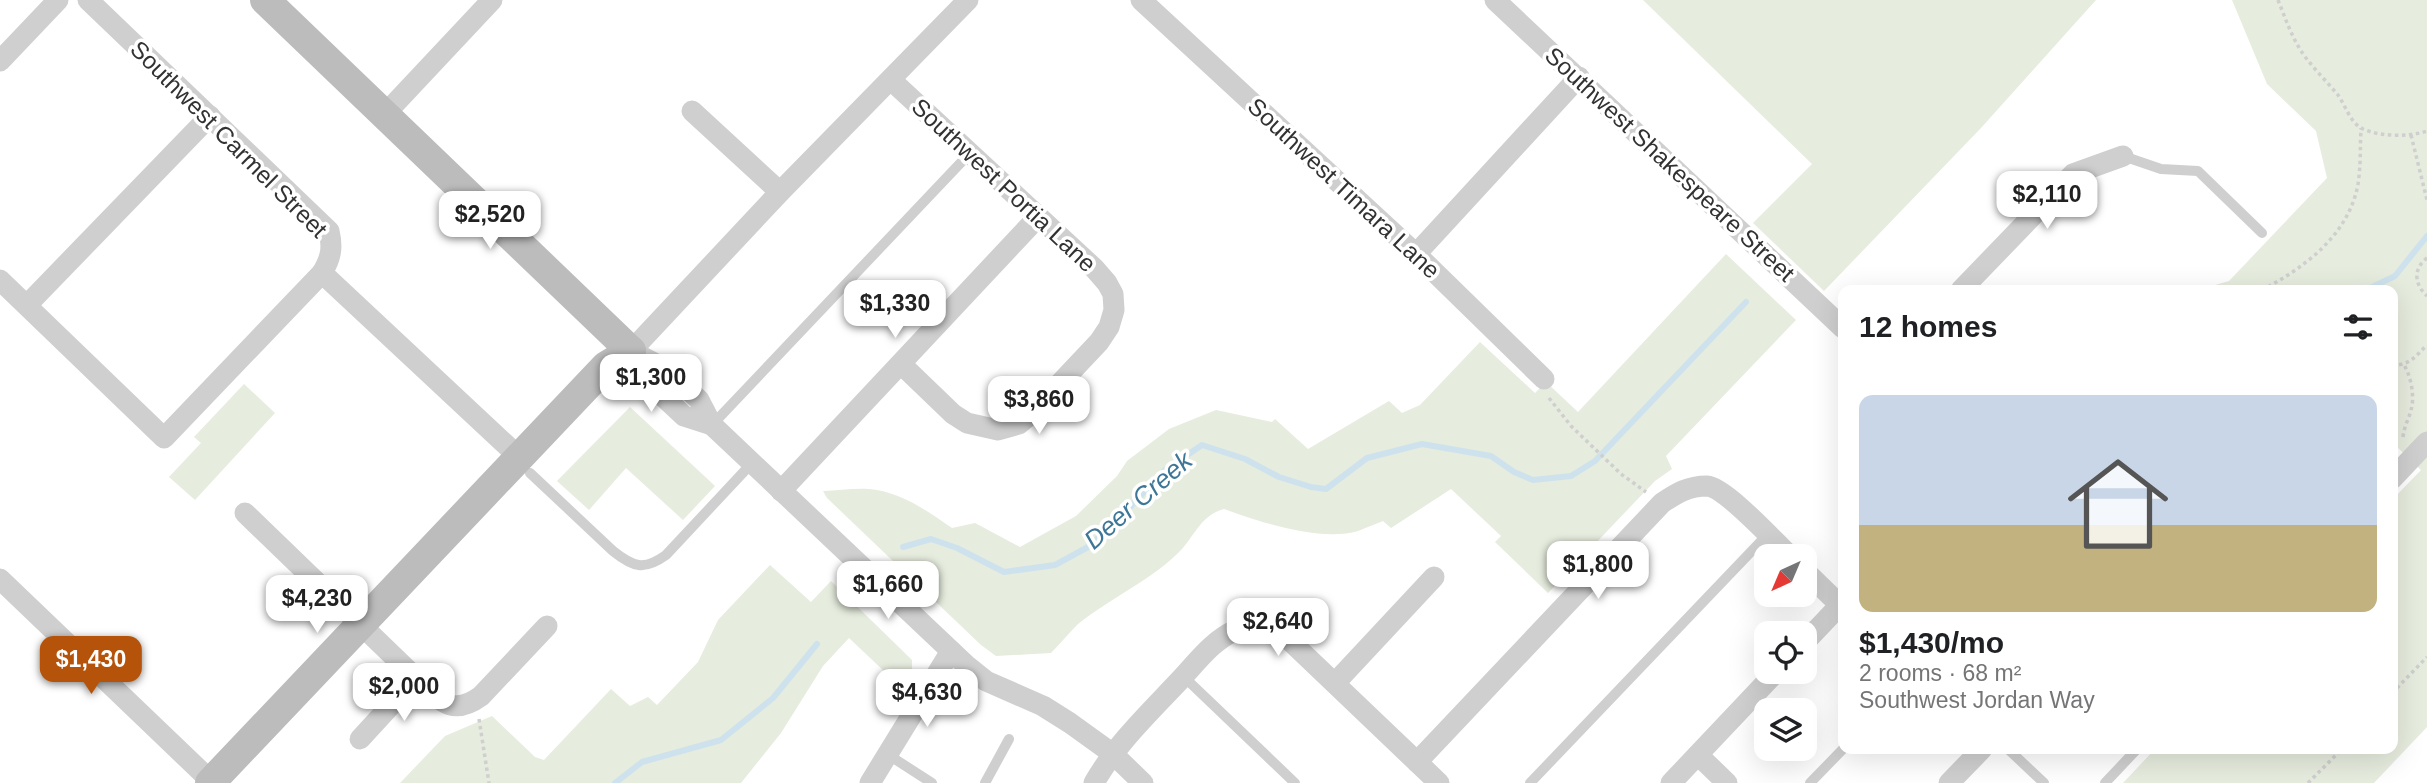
<!DOCTYPE html>
<meta charset="utf-8">
<style>
body{margin:0;font-family:Arial,sans-serif;background:#f6f6f6;color:#202124;height:100vh;display:flex;flex-direction:column;font-size:26px;white-space:nowrap}
*{box-sizing:border-box;margin:0}
p{font-size:23px;color:#757577}
.icon{flex:none;width:38px;height:38px;fill:none;stroke:currentColor;stroke-width:2;stroke-linecap:round;stroke-linejoin:round}
.map{position:relative;flex:1;overflow:hidden}
.sheet{position:absolute;left:1838px;top:285px;width:560px;height:469px;display:flex;flex-direction:column;background:#fff;border-radius:14px;box-shadow:0 7px 28px #0002}
.sheet>*{flex:none}
.needle{width:46px;rotate:224deg}
.tools{position:absolute;left:1754px;top:544px;display:grid;gap:14px}
.tools a{display:grid;place-items:center;width:63px;height:63px;border-radius:14px;background:#fff;box-shadow:0 7px 28px #0002;font-size:35px}
.price{position:absolute;translate:-50% -60px;padding:0 16px;border-radius:14px;background:#fff;color:#222;font-size:23px;line-height:46px;filter:drop-shadow(0 2px 4px #0008)}
.price::after{content:'';position:absolute;left:50%;top:42px;width:21px;height:16px;margin-left:-10px;background:inherit;clip-path:polygon(0 0,100% 0,50% 100%)}
.price.selected{background:#b45309;color:#fff}
ul{padding:0;list-style:none}
li{display:grid;align-content:center;gap:14px;height:371px;padding:0 21px}
li+li{border-top:2px solid #e0e0e0}
li span{display:grid;place-items:center;height:217px;border-radius:14px;color:#555}
li>.icon{margin-inline-start:auto}
span .icon{width:126px;height:126px;fill:#fffc;stroke-width:1}
li b{font-size:30px}
h2{display:flex;justify-content:space-between;align-items:center;height:84px;padding:0 21px;font-size:30px}
.map>svg:first-child{display:block}
</style>
<div class="map">
<svg width="2427" height="783" viewBox="0 0 2427 783">
<rect width="100%" height="100%" fill="#fff"/>
<g fill="#e6ecde">
<path d="M1643 0H2096L1981 128 1824 291 1753 223 1812 164Z"/>
<path d="M2232 0H2427V727L2374 783H2123L2155 749H2392V500L2421 470 2396 446 2392 448V290H2198L2229 281 2327 178 2316 131 2267 84Z"/>
<path d="M1726 254 1796 320 1666 456 1672 469 1655 481 1548 593 1495 542 1501 536 1451 489 1391 528 1383 521C1375 524 1366 528 1358 531 1321 542 1259 522 1224 509 1202 515 1196 533 1182 549 1154 579 1108 599 1077 625 1068 634 1060 644 1051 653L996 656 981 645 827 498 823 491C838 491 853 488 868 489 900 491 927 511 952 528L975 523 1020 547 1076 516 1117 476 1127 461 1169 429 1216 410 1272 422 1275 419 1308 449 1389 401 1402 413 1420 405 1480 342 1535 393 1546 382 1578 412Z"/>
<path d="M244 384 275 413 195 500 169 477 201 443 194 437Z"/>
<path d="M630 407 715 486 683 520 626 468 589 510 557 481Z"/>
<path d="M770 565 811 602 831 581 912 660V673L903 689 849 638 823 666 781 733 741 783H400L445 736 492 716 535 757 544 760 611 689 630 706 648 697 657 705 698 662 718 620Z"/>
</g>
<g fill="none" stroke-linecap="round" stroke-linejoin="round">
<g stroke="#cee2ee" stroke-width="6">
<path d="M2366 290 2395 276 2427 236"/>
<path d="M903 547 931 539 957 548 1004 572 1055 565 1088 547 1115 523 1165 470 1202 445 1245 459 1279 477 1311 487 1326 489 1367 458 1422 444 1491 456 1514 472 1533 480 1571 476 1595 461 1746 302"/>
<path d="M615 783 642 762 721 740 773 698 817 644"/>
</g>
<g stroke="#cfcfcf" stroke-width="3.5" stroke-dasharray="3.5 3.5" stroke-linecap="butt">
<path d="M2278 0C2286 20 2293 41 2306 58 2316 71 2328 83 2338 95 2346 106 2350 123 2363 129 2381 137 2409 137 2427 131"/>
<path d="M2411 135 2427 200"/>
<path d="M2427 258C2413 269 2414 284 2427 296"/>
<path d="M2262 290C2304 268 2349 235 2358 184 2361 165 2360 147 2361 128"/>
<path d="M2392 365C2409 366 2416 356 2427 345"/>
<path d="M1549 398 1571 426 1621 474 1646 492"/>
<path d="M2403 437C2404 426 2409 419 2411 410 2415 397 2411 376 2404 365"/>
<path d="M2392 693 2427 657"/>
<path d="M479 719 489 783"/>
<path d="M2308 783 2342 749"/>
</g>
<g stroke="#cfcfcf" stroke-width="10">
<path d="M2123 156 2161 169 2198 171 2262 233"/>
<path d="M712 425 970 153"/>
<path d="M530 473 613 551C633 567 644 571 666 555L752 463"/>
<path d="M1183 676 1295 783"/>
<path d="M2008 749 2044 783"/>
<path d="M887 754 932 783"/>
<path d="M985 783 1009 739"/>
<path d="M1530 783 1767 535"/>
<path d="M1810 783 1843 749"/>
<path d="M2105 783 2137 749"/>
</g>
<g stroke="#cfcfcf" stroke-width="21">
<path d="M88 0 329 231C333 248 331 258 322 273L519 457"/>
<path d="M1141 0 1416 254 1544 379"/>
<path d="M1495 0 1843 328"/>
<path d="M0 61 58 0"/>
<path d="M891 80 1094 268 1107 283 1113 294 1114 310 1109 327 1099 342 1031 414 1019 424 998 430 967 423 953 414 901 364"/>
<path d="M692 111 780 192"/>
<path d="M385 114 492 0"/>
<path d="M1416 254 1579 77"/>
<path d="M0 280 164 438 322 273"/>
<path d="M1961 290 2073 174 2123 156"/>
<path d="M27 305 210 116"/>
<path d="M631 351 668 370 699 400 712 425 966 665 986 681 1043 706 1070 723 1113 754 1143 783"/>
<path d="M631 351 780 192 968 0"/>
<path d="M632 353 653 387 684 416 712 425"/>
<path d="M2392 479 2427 442"/>
<path d="M781 491 1038 217"/>
<path d="M245 513 416 678C439 699 451 718 481 696L547 626"/>
<path d="M1804 570 1840 605"/>
<path d="M0 579 213 783"/>
<path d="M1804 643 1843 602"/>
<path d="M1335 683 1434 577"/>
<path d="M360 739 416 678"/>
<path d="M1698 755 1727 783"/>
<path d="M1417 762 1662 503C1677 493 1688 486 1707 486 1725 487 1775 542 1790 556"/>
<path d="M870 783 951 651"/>
<path d="M1094 783C1116 744 1150 712 1180 680 1197 662 1213 640 1236 630 1254 622 1271 629 1287 638L1439 783"/>
<path d="M1671 783 1776 672"/>
<path d="M1949 783 1982 749"/>
</g>
<g stroke="#bcbcbc" stroke-width="30">
<path d="M265 0 631 351"/>
<path d="M210 783 606 366 631 351"/>
</g>
</g>
<g text-anchor="middle" dominant-baseline="central" stroke-width="7" stroke-linejoin="round" paint-order="stroke">
<g font-size="24" fill="#323232" stroke="#fff">
<text transform="translate(229 139) rotate(45)">Southwest Carmel Street</text>
<text transform="translate(1670 164) rotate(43)">Southwest Shakespeare Street</text>
<text transform="translate(1004 185) rotate(43)">Southwest Portia Lane</text>
<text transform="translate(1344 188) rotate(43)">Southwest Timara Lane</text>
</g>
<g font-size="26" font-style="italic" fill="#3d7697" stroke="#fff">
<text transform="translate(1138 500) rotate(-41)">Deer Creek</text>
</g>
</g>
</svg>
<div class="tools">
<a><svg class="needle" viewBox="-14 -14 28 28"><path d="M0-13l5 13h-10z" fill="#e53935"/><path d="M0 13l5-13h-10z" fill="#757577"/></svg></a>
<a><svg class="icon" aria-label="locate" viewBox="0 0 24 24"><circle cx="12" cy="12" r="6"/><path d="M12 2v4M12 18v4M2 12h4M18 12h4"/></svg></a>
<a><svg class="icon" aria-label="layers" viewBox="0 0 24 24"><path d="M12 4l9 5-9 5-9-5zM3 14l9 5 9-5"/></svg></a>
</div>
<b class="price" style="left:2047px;top:231px">$2,110</b>
<b class="price" style="left:490px;top:251px">$2,520</b>
<b class="price" style="left:895px;top:340px">$1,330</b>
<b class="price" style="left:651px;top:414px">$1,300</b>
<b class="price" style="left:1039px;top:436px">$3,860</b>
<b class="price" style="left:1598px;top:601px">$1,800</b>
<b class="price" style="left:888px;top:621px">$1,660</b>
<b class="price" style="left:317px;top:635px">$4,230</b>
<b class="price" style="left:1278px;top:658px">$2,640</b>
<b class="price selected" style="left:91px;top:696px">$1,430</b>
<b class="price" style="left:404px;top:723px">$2,000</b>
<b class="price" style="left:927px;top:729px">$4,630</b>
<section class="sheet">
<h2>12 homes<svg class="icon" aria-label="filters" viewBox="0 0 24 24"><path d="M4 7h16M4 17h16"/><circle cx="9" cy="7" r="2"/><circle cx="15" cy="17" r="2"/></svg></h2>
<ul>
<li><span style="background:linear-gradient(#c9d6e8 60%,#c2b280 0)"><svg class="icon" aria-label="home" viewBox="0 0 24 24"><path d="M3 11l9-7 9 7M6 9v11h12V9"/></svg></span><div><b>$1,430/mo</b><p>2 rooms · 68 m²</p><p>Southwest Jordan Way</p></div></li>
</ul>
</section>
</div>
